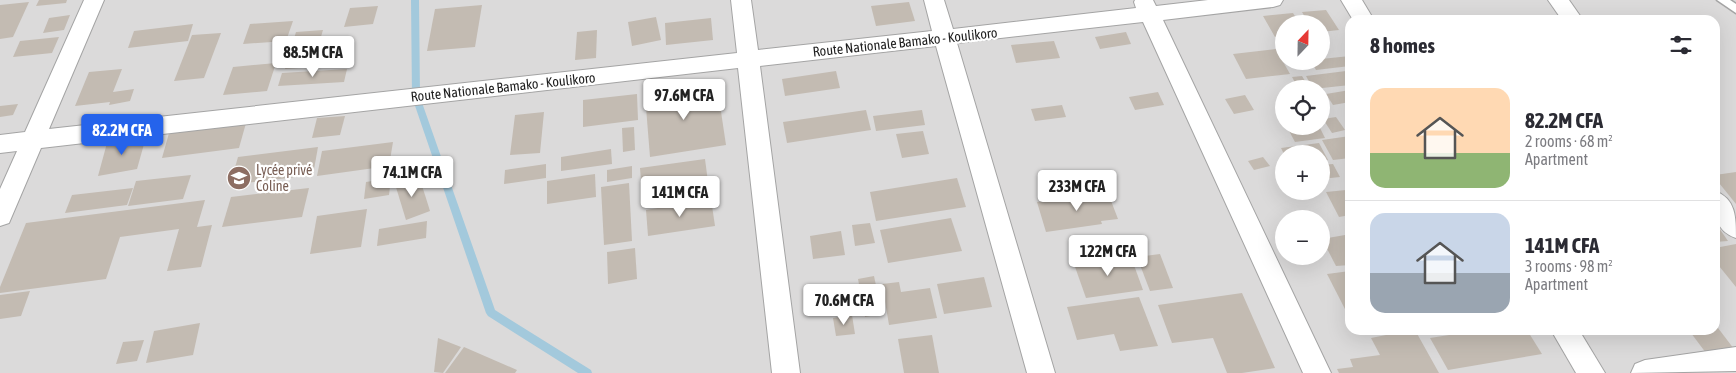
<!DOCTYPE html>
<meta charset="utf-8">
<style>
body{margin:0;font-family:"Asap Condensed",sans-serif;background:#f7f7f7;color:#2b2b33;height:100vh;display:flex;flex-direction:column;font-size:19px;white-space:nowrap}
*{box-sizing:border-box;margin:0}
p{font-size:16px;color:#7c7c81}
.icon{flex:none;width:28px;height:28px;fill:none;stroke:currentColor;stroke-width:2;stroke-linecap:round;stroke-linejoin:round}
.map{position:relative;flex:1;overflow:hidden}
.details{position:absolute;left:1345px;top:15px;width:375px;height:320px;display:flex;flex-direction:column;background:#fff;border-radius:15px;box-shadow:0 5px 20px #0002}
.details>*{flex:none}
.needle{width:32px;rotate:22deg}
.fabs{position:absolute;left:1275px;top:15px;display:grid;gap:10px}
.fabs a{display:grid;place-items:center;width:55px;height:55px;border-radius:50%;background:#fff;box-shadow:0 5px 20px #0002;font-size:25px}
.price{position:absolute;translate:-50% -42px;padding:0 11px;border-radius:5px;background:#fff;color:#222;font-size:16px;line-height:32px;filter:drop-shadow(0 1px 2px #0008)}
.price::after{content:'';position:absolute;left:50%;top:30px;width:15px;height:11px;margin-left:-8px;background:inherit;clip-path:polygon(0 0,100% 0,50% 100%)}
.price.active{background:#2563eb;color:#fff}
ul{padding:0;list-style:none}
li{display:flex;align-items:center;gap:15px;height:125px;padding:0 25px}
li+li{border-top:1px solid #e1e1e2}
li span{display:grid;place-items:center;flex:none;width:140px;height:100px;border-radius:15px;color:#555}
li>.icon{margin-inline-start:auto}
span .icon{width:60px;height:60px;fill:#fffc;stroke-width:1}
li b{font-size:21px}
h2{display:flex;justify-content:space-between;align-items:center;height:60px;padding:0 25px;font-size:21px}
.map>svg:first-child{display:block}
</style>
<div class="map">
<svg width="1736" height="373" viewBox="0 0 1736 373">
<rect width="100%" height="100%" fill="#eeece3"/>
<path fill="#dbdada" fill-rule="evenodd" d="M0 0H1736V373H0ZM1350 20H1715V330H1350ZM1284 24H1321V61H1284ZM1284 89H1321V126H1284ZM1284 154H1321V191H1284ZM1284 219H1321V256H1284Z"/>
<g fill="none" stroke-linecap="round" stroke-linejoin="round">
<path fill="#a3c9dc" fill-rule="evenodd" d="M411 0H419L420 97 495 310 591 370 592 373H578L488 316 486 313 412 97Z"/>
</g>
<g fill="#c3bbb2">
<path d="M39 0H67L66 3 36 6Z"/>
<path d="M29 2 13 37 0 39V5Z"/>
<path d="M909 2 915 21 876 26 871 6Z"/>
<path d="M482 5 475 47 427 51 435 9Z"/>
<path d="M378 6 373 24 344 27 350 8Z"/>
<path d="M1326 10 1339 30 1321 32V24H1309L1302 12Z"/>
<path d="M1293 13 1300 24H1284V36L1275 37 1263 16Z"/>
<path d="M70 15 64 30 43 33 49 18Z"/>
<path d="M656 17 661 40 632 46 628 22Z"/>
<path d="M711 18 713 40 666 45 665 23Z"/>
<path d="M293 21 286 41 243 44 250 24Z"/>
<path d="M193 24 188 41 128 48 134 31Z"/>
<path d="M323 30 312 67 285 69 296 32Z"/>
<path d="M597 30 596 58 575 60 577 32Z"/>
<path d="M1126 32 1131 44 1100 49 1095 37Z"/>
<path d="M221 33 204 78 174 81 192 35Z"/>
<path d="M59 37 52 53 13 57 20 41Z"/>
<path d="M1054 41 1060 58 1016 63 1011 45Z"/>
<path d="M1276 49 1290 74 1246 79 1233 54Z"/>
<path d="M1350 56V66L1316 70 1311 61H1321V59Z"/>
<path d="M276 63 267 91 223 95 233 67Z"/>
<path d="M122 69 113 92 134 89 130 101 109 105 110 102 75 106 89 72Z"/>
<path d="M347 69 344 82 278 86 282 73Z"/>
<path d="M836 71 840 88 785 96 782 79Z"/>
<path d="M1346 71 1350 78V85L1313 89 1306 76Z"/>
<path d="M1302 76 1308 86 1298 88 1292 77Z"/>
<path d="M717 85 726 145 650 157 645 95Z"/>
<path d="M1350 90V102L1333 105 1326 94Z"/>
<path d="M1158 92 1164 105 1135 110 1129 97Z"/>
<path d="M637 94 638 120 583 127V100Z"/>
<path d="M1245 95 1254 110 1234 114 1225 99Z"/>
<path d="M18 104 13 115 0 117V106Z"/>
<path d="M1062 105 1066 117 1035 121 1031 109Z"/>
<path d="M866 110 871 130 787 143 783 122Z"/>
<path d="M922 110 925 125 876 131 873 116Z"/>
<path d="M544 112 540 153 510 155 515 115Z"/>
<path d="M345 116 340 135 312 138 317 118Z"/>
<path d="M1336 117 1345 130 1332 133 1323 119Z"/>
<path d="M246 123 239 148 162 158 169 133Z"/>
<path d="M1319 126 1325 138 1295 142 1287 127Z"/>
<path d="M634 127 635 150 623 152 622 128Z"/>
<path d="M923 131 929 154 902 158 896 134Z"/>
<path d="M1350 136V158L1333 160 1322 140Z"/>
<path d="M146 137 137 169 98 176 107 143Z"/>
<path d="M393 142 389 166 317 176 322 151Z"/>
<path d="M1319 143 1328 160 1321 161V154H1284L1281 148Z"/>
<path d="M318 147 313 175 230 185 238 157Z"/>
<path d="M611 149 612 164 561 171V157Z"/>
<path d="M1263 157 1270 166 1254 170 1248 161Z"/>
<path d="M705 159 708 182 642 192 640 168Z"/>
<path d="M419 161 418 170 394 174 395 165Z"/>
<path d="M546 164V178L504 184 505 170Z"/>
<path d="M1333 164 1340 177 1321 179V165Z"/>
<path d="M632 166V178L607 182V170Z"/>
<path d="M1736 172V204L1715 178V175Z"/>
<path d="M595 174 596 197 547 204V181Z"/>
<path d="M191 175 183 199 128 206 136 181Z"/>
<path d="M419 176 430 211 406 220 395 184Z"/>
<path d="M391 178 389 195 364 199 366 182Z"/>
<path d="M957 178 966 207 876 221 870 192Z"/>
<path d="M629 183 632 241 604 245 601 187Z"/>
<path d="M133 188 127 205 65 213 72 195Z"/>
<path d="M309 188 302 217 222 227 231 197Z"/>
<path d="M1346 190 1350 196V215L1339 217 1326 192Z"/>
<path d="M1108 193 1118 219 1101 221 1102 224 1046 232 1037 202Z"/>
<path d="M711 199 715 226 648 236 646 210Z"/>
<path d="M205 200 197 227 212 225 201 267 167 271 179 229 120 237 106 279 0 293V287L26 223Z"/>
<path d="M367 209 361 247 310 254 317 216Z"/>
<path d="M951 218 962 251 888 263 880 230Z"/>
<path d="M427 221 426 238 377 246 379 229Z"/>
<path d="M870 223 875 243 855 246 852 225Z"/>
<path d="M1715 228H1719L1728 241 1715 242Z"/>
<path d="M841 231 845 255 813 259 810 236Z"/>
<path d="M1345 235 1350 246V265L1336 266 1322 239Z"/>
<path d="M1736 244V287L1715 261V248Z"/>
<path d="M635 248 637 279 608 284 607 252Z"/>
<path d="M1160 254 1173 288 1150 291 1137 257Z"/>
<path d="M1131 257 1143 290 1086 298 1074 264Z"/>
<path d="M1350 271V313H1347L1327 274Z"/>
<path d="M874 276 882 314 865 317 858 279Z"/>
<path d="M984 277 992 307 944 314 937 284Z"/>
<path d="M899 282 901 292 930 288 937 318 889 325 882 284Z"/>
<path d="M30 291 21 316 0 319V295Z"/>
<path d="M1242 293 1275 368 1242 373H1227L1213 338 1172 343 1158 305Z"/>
<path d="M1139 297 1158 346 1120 351 1114 334 1077 340 1067 307Z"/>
<path d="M852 315 855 334 836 336 833 318Z"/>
<path d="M200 323 193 355 146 363 154 331Z"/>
<path d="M1718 328 1734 349 1706 353 1691 333Z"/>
<path d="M1384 330H1415L1439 373H1339L1337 369 1353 367 1350 359 1380 355 1371 338 1386 335Z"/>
<path d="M1481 330H1527L1542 354 1448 370 1430 338Z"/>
<path d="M932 335 939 373H904L898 339Z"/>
<path d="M438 338 461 347 443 373 434 372Z"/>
<path d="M144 340 137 361 116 364 123 342Z"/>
<path d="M464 347 517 370 515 373H445Z"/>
</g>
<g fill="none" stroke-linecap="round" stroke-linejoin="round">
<g stroke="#a4a4a4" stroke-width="3">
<path id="service" d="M1717 0H1730L1736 4V13Z"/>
</g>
<g stroke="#a4a4a4" stroke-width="2">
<g id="minor">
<path d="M84 0H104L49 129 737 53 731 0H751L758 50 932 31 924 0H944L953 29 1136 8 1134 2 1135 0H1153L1156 6 1208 0H1283L1280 5 1273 7 1163 20 1331 373H1303L1143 22 957 43 1055 373H1027L936 46 760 66 800 373H772L738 68 41 148 9 223 0 226V189L17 151 0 153V135L25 132Z"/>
<path d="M1341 0H1362L1374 20H1353Z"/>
<path d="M1548 0H1569L1583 20H1562Z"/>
<path d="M1715 191C1736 199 1736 217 1736 238 1713 230 1715 212 1715 191Z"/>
<path d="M1551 330H1579L1605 373H1576Z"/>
<path d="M1736 347V371L1631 373 1635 364 1645 360Z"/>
</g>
</g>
<use href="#service" fill="#fff" fill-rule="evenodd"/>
<use href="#minor" fill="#fff" fill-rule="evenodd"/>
</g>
<defs>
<g id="school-disc" transform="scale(1.25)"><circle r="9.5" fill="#8d6e63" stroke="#fff"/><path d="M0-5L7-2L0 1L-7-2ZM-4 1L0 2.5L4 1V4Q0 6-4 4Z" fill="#fff"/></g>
</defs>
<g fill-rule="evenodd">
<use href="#school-disc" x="239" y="178"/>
</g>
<g text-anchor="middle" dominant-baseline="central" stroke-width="4.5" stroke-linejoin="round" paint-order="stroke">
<g font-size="14" fill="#1d1d1d" stroke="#fff">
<text transform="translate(905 42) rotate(-6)">Route Nationale Bamako - Koulikoro</text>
<text transform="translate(503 87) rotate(-6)">Route Nationale Bamako - Koulikoro</text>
</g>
<g font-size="14" fill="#785e54" stroke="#fff" text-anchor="start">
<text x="256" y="170">Lycée privé<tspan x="256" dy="16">Coline</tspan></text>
</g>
</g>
</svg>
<div class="fabs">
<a><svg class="needle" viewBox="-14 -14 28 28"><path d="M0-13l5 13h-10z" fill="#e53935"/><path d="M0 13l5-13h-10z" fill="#7c7c81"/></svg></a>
<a><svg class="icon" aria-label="locate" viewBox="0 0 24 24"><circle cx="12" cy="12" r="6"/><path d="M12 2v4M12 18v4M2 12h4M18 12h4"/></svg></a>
<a>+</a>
<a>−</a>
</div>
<b class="price" style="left:313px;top:78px">88.5M CFA</b>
<b class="price" style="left:684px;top:121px">97.6M CFA</b>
<b class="price active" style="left:122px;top:156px">82.2M CFA</b>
<b class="price" style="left:412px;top:198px">74.1M CFA</b>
<b class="price" style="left:1077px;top:212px">233M CFA</b>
<b class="price" style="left:680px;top:218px">141M CFA</b>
<b class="price" style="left:1108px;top:277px">122M CFA</b>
<b class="price" style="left:844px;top:326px">70.6M CFA</b>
<section class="details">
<h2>8 homes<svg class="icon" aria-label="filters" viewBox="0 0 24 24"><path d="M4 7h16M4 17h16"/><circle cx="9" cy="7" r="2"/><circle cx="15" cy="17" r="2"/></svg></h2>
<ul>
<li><span style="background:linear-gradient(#ffd9b3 65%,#8fb573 0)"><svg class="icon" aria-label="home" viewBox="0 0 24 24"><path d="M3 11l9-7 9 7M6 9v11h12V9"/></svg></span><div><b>82.2M CFA</b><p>2 rooms · 68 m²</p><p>Apartment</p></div></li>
<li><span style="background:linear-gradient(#c9d6e8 60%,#9aa5b1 0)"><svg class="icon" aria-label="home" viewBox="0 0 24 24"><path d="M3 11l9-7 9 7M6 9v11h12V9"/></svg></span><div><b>141M CFA</b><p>3 rooms · 98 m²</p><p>Apartment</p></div></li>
</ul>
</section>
</div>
